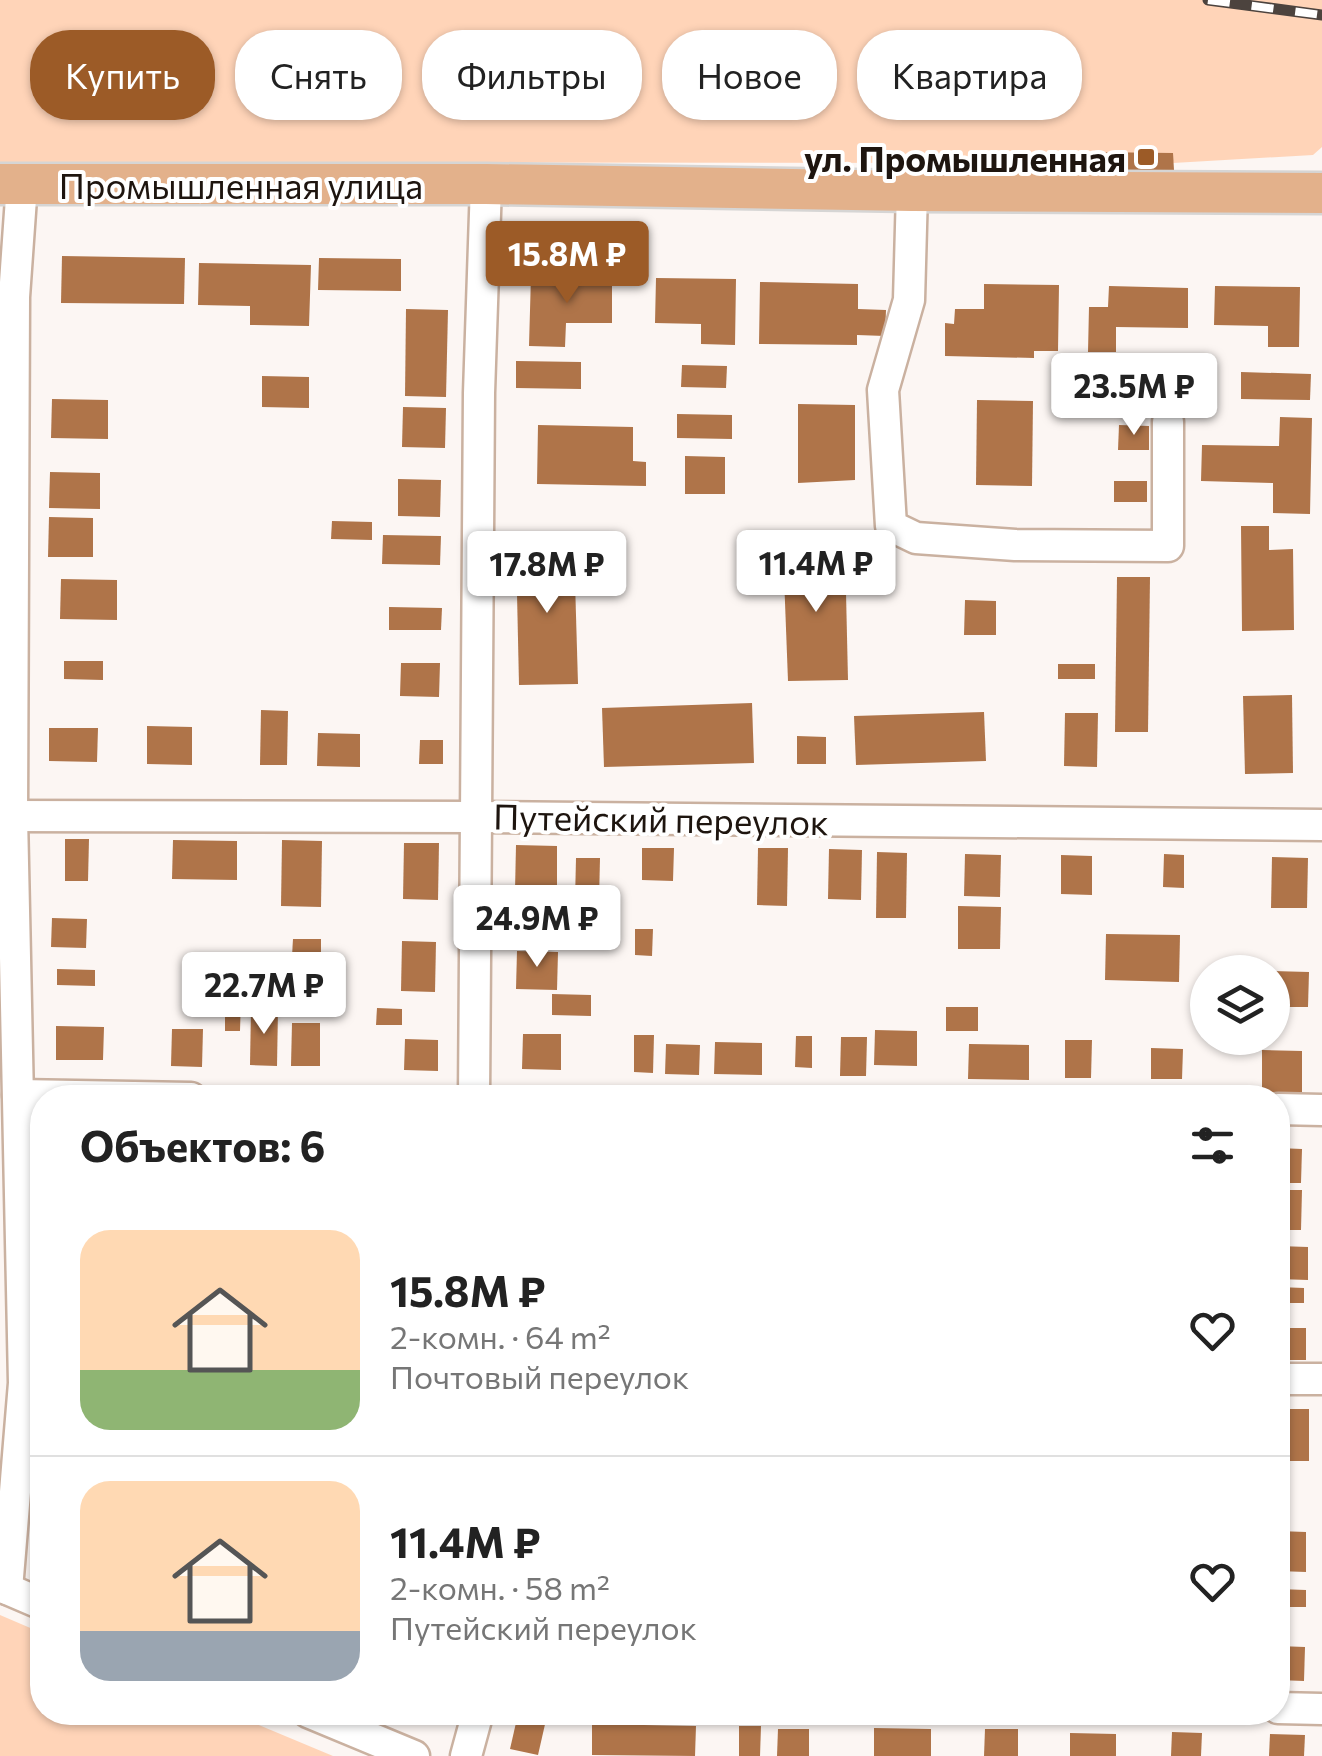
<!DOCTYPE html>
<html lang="ru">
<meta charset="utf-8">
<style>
body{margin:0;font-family:Commissioner,sans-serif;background:#f6f6f6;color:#222;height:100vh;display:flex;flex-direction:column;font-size:38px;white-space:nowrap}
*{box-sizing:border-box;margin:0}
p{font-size:32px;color:#767676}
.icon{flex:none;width:55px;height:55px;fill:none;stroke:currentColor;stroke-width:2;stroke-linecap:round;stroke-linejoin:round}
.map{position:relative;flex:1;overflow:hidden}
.side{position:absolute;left:30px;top:1085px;width:1260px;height:640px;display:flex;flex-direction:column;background:#fff;border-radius:40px;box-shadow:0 2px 8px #0004}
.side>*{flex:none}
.hud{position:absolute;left:30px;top:30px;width:1262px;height:90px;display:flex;gap:20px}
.tools{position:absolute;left:1190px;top:955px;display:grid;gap:20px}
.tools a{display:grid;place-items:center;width:100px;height:100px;border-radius:50%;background:#fff;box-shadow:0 2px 8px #0004;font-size:50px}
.price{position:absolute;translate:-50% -85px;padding:0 22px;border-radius:10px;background:#fff;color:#222;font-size:32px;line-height:65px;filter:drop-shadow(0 2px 5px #0008)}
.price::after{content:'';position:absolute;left:50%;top:60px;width:30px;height:22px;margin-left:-15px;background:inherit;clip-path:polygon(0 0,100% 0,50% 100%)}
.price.on{background:#9c5b27;color:#fff}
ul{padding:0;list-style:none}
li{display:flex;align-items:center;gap:30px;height:250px;padding:0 50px}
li+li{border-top:2px solid #e0e0e0}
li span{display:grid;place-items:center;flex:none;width:280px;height:200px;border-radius:30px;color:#555}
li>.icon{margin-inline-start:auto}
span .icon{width:120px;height:120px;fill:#fffc;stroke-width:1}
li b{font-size:42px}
h2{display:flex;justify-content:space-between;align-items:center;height:120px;padding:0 50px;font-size:42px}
.tag{padding:0 35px;border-radius:40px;background:#fff;box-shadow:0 2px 8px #0004;font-size:35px;line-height:90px}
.tag.on{background:#9c5b27;color:#fff}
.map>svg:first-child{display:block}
</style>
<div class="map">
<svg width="1322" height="1756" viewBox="0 0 1322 1756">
<rect width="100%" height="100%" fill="#fcf6f3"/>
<g fill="#ffd4b8">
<path d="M0 0H1322V147L1313 155 1173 163 1172 153H1115L1088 163 0 162Z"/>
<path d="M0 1615 42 1633V1712L230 1713 333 1756H0Z"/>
</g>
<g fill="#af7449">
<path d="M1088 152 1173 153 1174 170H1088Z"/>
<path d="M62 256 185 258 184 304 61 303Z"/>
<path d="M319 258 401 259V291L318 290Z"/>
<path d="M199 263 311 265 309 326 250 325V306L198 305Z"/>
<path d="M531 275 612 277V323H566L565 347 529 346Z"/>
<path d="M656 278 736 279 735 345 701 344V324L655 323Z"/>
<path d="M760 282 858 284V309L886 310 885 336 857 335V345L759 344Z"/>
<path d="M984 284 1059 285 1058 351H1034V358L945 356V323L954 324 955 309H984Z"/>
<path d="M1109 286 1188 288V328L1116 327V352H1088L1089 307H1108Z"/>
<path d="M1215 286 1300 287 1299 347H1268V326L1214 325Z"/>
<path d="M406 309 448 310 446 397 405 396Z"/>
<path d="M516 361 581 362V389L516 388Z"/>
<path d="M682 365 727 366 726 388 681 387Z"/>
<path d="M1241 372 1311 374 1310 400 1241 399Z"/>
<path d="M262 376 309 377V408L262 407Z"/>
<path d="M1082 382 1129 383V398L1082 397Z"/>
<path d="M52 399 108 400V439L51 438Z"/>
<path d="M977 400 1033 401 1032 486 976 485Z"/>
<path d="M798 404 855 405V480L798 483Z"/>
<path d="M403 407 446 408 445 448 402 447Z"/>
<path d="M677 414 732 415V439L677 438Z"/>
<path d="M1280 417 1312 418 1310 514 1273 513V483L1201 481 1202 445 1279 446Z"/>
<path d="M538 425 633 427V461L646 462V486L537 484Z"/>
<path d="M1119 425 1149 426V450H1118Z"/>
<path d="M685 456 725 457V494H685Z"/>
<path d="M50 472 100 473V509L49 508Z"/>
<path d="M398 479 441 480 440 517 398 516Z"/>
<rect x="1114" y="481" width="33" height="21"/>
<path d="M49 517 93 518V557H48Z"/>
<path d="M332 521 372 522V540L331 539Z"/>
<path d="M1241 526H1269V550L1293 549 1294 630 1242 631Z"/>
<path d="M383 535 441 536 440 565 382 564Z"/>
<path d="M574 547 578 684 519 685 516 548Z"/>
<path d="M845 549 848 680 788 681 783 550Z"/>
<path d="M1117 577H1150L1148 732H1115Z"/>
<path d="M61 579 117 580V620L60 619Z"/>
<path d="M965 600 996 601V635H964Z"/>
<path d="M389 607 442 608 441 630H389Z"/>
<path d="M64 661H103V680L64 679Z"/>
<path d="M401 663H440L439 697 400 696Z"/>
<rect x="1058" y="664" width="37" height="15"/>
<path d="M1292 695 1293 773 1245 774 1243 696Z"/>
<path d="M752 703 754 763 604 767 602 708Z"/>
<path d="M261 710 288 711 287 765H260Z"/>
<path d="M984 712 986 761 856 765 854 716Z"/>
<path d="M1065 713H1098L1097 767 1064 766Z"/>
<path d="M147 726 192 727V765L147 764Z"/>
<path d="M49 728H98L97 762 49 761Z"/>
<path d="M318 733 360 734V767L317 766Z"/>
<path d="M797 736 826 737V764H797Z"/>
<path d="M420 740H443V764H419Z"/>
<path d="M65 839H89L88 881H65Z"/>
<path d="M173 840 237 841V880L172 879Z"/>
<path d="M282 840 322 841 321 907 281 906Z"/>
<path d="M404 843H439L438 900 403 899Z"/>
<path d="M516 845 557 846V891H515Z"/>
<path d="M642 848H674L673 881 642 880Z"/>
<path d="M758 848H788L787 906 757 905Z"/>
<path d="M829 849 862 850 861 900 828 899Z"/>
<path d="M877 852 907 853 906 918H876Z"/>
<path d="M965 854 1001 855 1000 897 964 896Z"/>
<path d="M1164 854 1184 855V888L1163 887Z"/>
<path d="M1061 855 1092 856V895L1061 894Z"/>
<path d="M1272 857 1308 858 1307 908H1271Z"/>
<path d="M576 858H600L599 901H575Z"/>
<path d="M958 906 1001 907 1000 949H958Z"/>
<path d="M52 918 87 919 86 948 51 947Z"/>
<path d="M635 929H653L652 956 635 955Z"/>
<path d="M1106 934 1180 935 1179 982 1105 980Z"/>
<path d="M293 939H321V957L292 956Z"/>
<path d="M402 941 436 942 435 992 401 991Z"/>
<path d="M517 951 558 952 557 990 516 989Z"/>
<path d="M57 969 95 970V986L57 985Z"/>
<path d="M1272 971 1309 972 1308 1007H1272Z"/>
<path d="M552 994 591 995V1016L552 1015Z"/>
<path d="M225 998H241L240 1031H225Z"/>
<rect x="946" y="1007" width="32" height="24"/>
<path d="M251 1008 278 1009 277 1066 250 1065Z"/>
<path d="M377 1008 402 1009V1025H376Z"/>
<path d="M292 1023H320V1066H291Z"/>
<path d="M56 1026 104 1027 103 1060H56Z"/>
<path d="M172 1029H203L202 1067 171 1066Z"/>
<path d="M875 1030 917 1031V1066L874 1065Z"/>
<path d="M523 1034H561V1070L522 1069Z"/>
<path d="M634 1035H654L653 1073 634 1072Z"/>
<path d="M796 1036H812V1068L795 1067Z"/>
<path d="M841 1037H867L866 1076H840Z"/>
<path d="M405 1039 438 1040V1071L404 1070Z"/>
<path d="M1065 1040H1092L1091 1078H1065Z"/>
<path d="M715 1042 762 1043V1075L714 1074Z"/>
<path d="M666 1044 700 1045 699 1075 665 1074Z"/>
<path d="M969 1044 1029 1045V1080L968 1079Z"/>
<path d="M1151 1048 1183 1049 1182 1079H1151Z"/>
<path d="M1262 1050 1302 1051V1094L1262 1093Z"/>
<path d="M1278 1148 1302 1149 1301 1183H1278Z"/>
<path d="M1278 1190H1302L1301 1230H1278Z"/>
<path d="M1278 1246 1308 1247V1280L1278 1279Z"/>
<path d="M1278 1287 1304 1288V1303H1278Z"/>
<rect x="1278" y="1328" width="28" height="32"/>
<rect x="1278" y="1409" width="31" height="52"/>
<path d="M1278 1531 1306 1532V1572L1278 1571Z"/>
<path d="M1278 1589 1306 1590V1607H1278Z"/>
<path d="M1278 1646 1305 1647 1304 1681 1278 1680Z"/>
<path d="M518 1714 546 1720 538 1755 510 1749Z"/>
<path d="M592 1724 696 1726 695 1756 592 1755Z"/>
<path d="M739 1726H761L760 1756H739Z"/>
<path d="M874 1728 931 1729V1756H874Z"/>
<path d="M778 1729H809V1756H777Z"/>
<path d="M985 1729H1018V1756H984Z"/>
<path d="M1172 1732 1202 1733 1201 1756H1171Z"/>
<path d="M1070 1733 1116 1734V1756H1070Z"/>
<path d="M1270 1734 1305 1735 1304 1756H1269Z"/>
</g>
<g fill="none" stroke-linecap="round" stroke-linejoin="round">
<g stroke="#cab1a0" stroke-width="35">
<g id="minor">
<path d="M912 191 909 300 883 390 891 526 916 538 1015 545 1168 546V422"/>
<path d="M0 816 476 817 1322 825"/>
<path d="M18 1095 191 1098"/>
<path d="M474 1098 479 393 486 184"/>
<path d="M1278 1109 1322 1110"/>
<path d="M1278 1379H1322"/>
<path d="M0 1586 42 1604"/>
<path d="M7 1589 24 1383 12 816 14 297 22 184"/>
<path d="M1278 1708 1322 1709"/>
<path d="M308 1712 414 1756"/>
<path d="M466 1756 478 1712"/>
</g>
</g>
<g stroke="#d6d5d4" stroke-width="45">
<path id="major" d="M0 184H486L912 191 1322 193"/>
</g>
<use href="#minor" stroke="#fff" stroke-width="30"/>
<use href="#major" stroke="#e3b18b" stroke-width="40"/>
<g stroke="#4c433e" stroke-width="11">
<path id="rail" d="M1208 0 1322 15"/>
</g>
<use href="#rail" stroke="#fff" stroke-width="8" stroke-dasharray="22" stroke-linecap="butt"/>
</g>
<rect fill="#9c5b27" stroke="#fff" stroke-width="4" x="1136" y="147" width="20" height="20" rx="5"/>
<g text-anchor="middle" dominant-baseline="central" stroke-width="8" stroke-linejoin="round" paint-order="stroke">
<g font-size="35" font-weight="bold" fill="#1e150f" stroke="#fff" text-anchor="end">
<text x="1126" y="157">ул. Промышленная</text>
</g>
<g font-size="35" fill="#1e150f" stroke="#fff">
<text x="241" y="184">Промышленная улица</text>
<text transform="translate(661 818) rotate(1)">Путейский переулок</text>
</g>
</g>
</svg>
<div class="tools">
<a><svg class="icon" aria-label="layers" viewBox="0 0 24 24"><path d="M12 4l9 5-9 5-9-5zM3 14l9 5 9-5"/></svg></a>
</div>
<b class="price on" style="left:567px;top:306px">15.8M ₽</b>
<b class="price" style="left:1134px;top:438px">23.5M ₽</b>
<b class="price" style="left:816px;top:615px">11.4M ₽</b>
<b class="price" style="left:547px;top:616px">17.8M ₽</b>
<b class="price" style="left:537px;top:970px">24.9M ₽</b>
<b class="price" style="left:264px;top:1037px">22.7M ₽</b>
<div class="hud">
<a class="tag on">Купить</a>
<a class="tag">Снять</a>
<a class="tag">Фильтры</a>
<a class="tag">Новое</a>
<a class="tag">Квартира</a>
</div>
<section class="side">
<h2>Объектов: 6<svg class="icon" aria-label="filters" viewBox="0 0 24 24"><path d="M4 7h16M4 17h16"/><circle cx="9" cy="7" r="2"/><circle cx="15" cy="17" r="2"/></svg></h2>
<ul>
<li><span style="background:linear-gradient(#ffd9b3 70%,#8fb573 0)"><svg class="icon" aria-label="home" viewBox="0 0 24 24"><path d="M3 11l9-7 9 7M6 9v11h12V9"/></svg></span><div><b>15.8M ₽</b><p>2-комн. · 64 m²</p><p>Почтовый переулок</p></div><svg class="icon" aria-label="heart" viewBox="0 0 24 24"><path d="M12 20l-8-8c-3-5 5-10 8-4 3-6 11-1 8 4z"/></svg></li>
<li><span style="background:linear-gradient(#ffd9b3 75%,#9aa5b1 0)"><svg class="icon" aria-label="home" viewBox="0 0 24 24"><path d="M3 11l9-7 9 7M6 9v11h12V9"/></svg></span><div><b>11.4M ₽</b><p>2-комн. · 58 m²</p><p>Путейский переулок</p></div><svg class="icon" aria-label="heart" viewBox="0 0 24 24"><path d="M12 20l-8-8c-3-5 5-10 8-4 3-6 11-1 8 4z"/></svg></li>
</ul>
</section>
</div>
